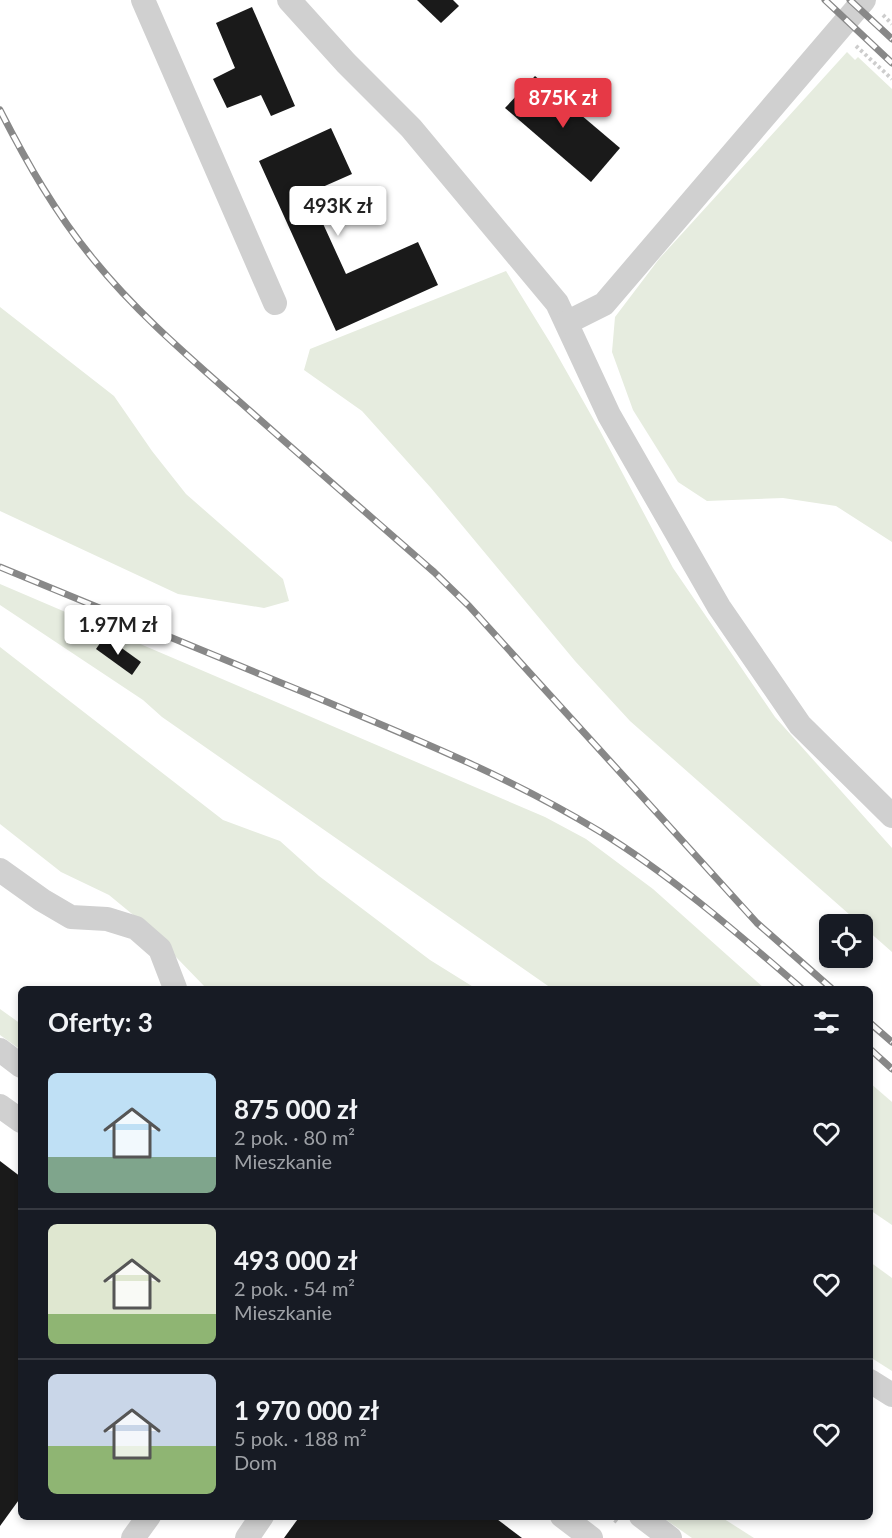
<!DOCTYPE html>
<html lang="pl">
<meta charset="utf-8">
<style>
body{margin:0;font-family:Lato,sans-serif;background:#242831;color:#f1f3f6;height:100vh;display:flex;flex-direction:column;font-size:22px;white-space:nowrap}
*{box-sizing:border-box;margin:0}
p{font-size:20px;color:#9ea1a6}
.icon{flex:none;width:33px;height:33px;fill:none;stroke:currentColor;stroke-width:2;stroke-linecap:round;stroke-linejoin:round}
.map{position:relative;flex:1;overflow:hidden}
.side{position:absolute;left:18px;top:986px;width:855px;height:534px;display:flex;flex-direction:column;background:#171b24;border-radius:9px;box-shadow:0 3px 9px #0003}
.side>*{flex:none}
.controls{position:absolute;left:819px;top:914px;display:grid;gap:12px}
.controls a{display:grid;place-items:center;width:54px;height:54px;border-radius:9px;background:#171b24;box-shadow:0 3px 9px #0003;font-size:30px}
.price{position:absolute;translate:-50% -51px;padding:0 14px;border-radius:6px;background:#fff;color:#222;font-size:20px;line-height:39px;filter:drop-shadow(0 2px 3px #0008)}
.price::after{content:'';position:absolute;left:50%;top:36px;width:18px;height:14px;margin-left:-9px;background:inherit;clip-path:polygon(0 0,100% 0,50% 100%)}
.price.selected{background:#e63946;color:#fff}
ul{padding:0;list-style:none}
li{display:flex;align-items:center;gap:18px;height:150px;padding:0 30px}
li+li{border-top:2px solid #363941}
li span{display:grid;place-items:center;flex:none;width:168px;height:120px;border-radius:9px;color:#555}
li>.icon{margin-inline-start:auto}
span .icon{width:72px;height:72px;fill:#fffc;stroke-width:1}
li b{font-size:26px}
h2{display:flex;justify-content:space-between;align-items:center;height:72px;padding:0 30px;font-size:26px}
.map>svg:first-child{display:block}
</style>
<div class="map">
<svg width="892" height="1538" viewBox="0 0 892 1538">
<rect width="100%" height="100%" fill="#fff"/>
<g fill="#e6ecdf">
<path d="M847 52 855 60 858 57 892 89V542L836 506 783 498 707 501 678 482 633 410 612 352 615 317 659 259Z"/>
<path d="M506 271 551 344 599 429 673 568 775 717 892 848V952L630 721 575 661 431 488 362 411 304 370 310 349Z"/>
<path d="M0 307 114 396 152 451 186 494 283 579 289 601 264 608 178 594 0 511Z"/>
<path d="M0 584 545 817 586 839 653 889 764 988H551L162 717 143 700 0 605Z"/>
<path d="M0 647 223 820 280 841 319 876 430 960 475 988H206L143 923 109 895 61 872 0 824Z"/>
<path d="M0 1009 21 1024V1050L0 1035Z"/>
<path d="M870 1083 892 1102V1225L870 1210Z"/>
<path d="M870 1262 892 1278V1371L870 1357Z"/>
<path d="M662 1517H721L754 1538H692Z"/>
</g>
<g fill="#1a1a1a">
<path d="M417 0H453L459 6 441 23Z"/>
<path d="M252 7 295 106 271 116 261 95 227 108 213 79 235 68 216 23Z"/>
<path d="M535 76 620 148 591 182 505 108Z"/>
<path d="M331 128 352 174 309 193 346 274 418 242 438 285 336 331 259 161Z"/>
<path d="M105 636 141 662 132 675 96 649Z"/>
<path d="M0 1161 21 1177V1497L0 1526Z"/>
<path d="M300 1516H493L522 1538H284Z"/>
</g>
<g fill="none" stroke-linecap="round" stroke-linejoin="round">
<g stroke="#cdcdcd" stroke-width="4" stroke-dasharray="3 3" stroke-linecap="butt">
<path d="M883 15 892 24"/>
<path d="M856 46 892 79"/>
<path d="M610 1516 617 1522"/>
</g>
<g stroke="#d0d0d0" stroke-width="24">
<path d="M143 0 275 303"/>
<path d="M289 0 346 63 411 128 557 303 609 415 719 607 800 725 892 816"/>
<path d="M568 322 604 304 864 0"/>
<path d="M0 870 42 900 71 917 107 919 136 928 160 949 175 988"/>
<path d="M0 1050 21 1066"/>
<path d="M0 1106 21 1121"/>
<path d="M870 1381 892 1395"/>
<path d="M562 1516 591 1538"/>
<path d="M641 1516 670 1538"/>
<path d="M133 1538 149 1516"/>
<path d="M247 1538 262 1516"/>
</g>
<g stroke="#888" stroke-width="7">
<g id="rail">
<path d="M825 0 892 63"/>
<path d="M850 0 892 39"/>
<path d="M0 110C27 163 56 214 94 260 137 313 189 357 240 402 304 459 370 516 434 572L469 606 757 923 831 988"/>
<path d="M0 567C104 610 209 653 313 696 411 737 508 776 599 831 672 876 736 932 801 988"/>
<path d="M870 1023 892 1042"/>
<path d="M870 1049 892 1069"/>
</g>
</g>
<use href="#rail" stroke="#fff" stroke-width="4.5" stroke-dasharray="14" stroke-linecap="butt"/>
</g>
</svg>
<div class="controls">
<a><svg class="icon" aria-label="locate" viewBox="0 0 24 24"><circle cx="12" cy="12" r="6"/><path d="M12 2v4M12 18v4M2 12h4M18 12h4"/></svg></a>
</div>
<b class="price selected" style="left:563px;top:129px">875K zł</b>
<b class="price" style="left:338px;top:237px">493K zł</b>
<b class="price" style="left:118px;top:656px">1.97M zł</b>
<section class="side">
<h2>Oferty: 3<svg class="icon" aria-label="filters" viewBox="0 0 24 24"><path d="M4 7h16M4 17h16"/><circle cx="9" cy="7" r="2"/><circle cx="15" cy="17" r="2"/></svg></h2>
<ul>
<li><span style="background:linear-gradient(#bfe0f5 70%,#7fa58c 0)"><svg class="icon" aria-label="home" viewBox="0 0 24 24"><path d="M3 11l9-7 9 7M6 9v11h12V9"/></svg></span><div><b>875 000 zł</b><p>2 pok. · 80 m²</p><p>Mieszkanie</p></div><svg class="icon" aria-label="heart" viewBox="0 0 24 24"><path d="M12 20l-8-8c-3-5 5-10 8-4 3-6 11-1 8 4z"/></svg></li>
<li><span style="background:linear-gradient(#dfe7d0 75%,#8fb573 0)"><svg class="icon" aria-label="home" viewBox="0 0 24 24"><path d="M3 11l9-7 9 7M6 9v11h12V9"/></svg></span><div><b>493 000 zł</b><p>2 pok. · 54 m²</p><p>Mieszkanie</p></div><svg class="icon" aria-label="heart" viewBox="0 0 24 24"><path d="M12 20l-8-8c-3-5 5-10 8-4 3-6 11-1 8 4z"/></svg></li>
<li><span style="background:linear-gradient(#c9d6e8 60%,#8fb573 0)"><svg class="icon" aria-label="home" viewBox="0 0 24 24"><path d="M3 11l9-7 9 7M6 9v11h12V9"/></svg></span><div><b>1 970 000 zł</b><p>5 pok. · 188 m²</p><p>Dom</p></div><svg class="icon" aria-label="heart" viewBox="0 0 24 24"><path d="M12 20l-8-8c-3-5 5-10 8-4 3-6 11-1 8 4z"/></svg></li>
</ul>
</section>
</div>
